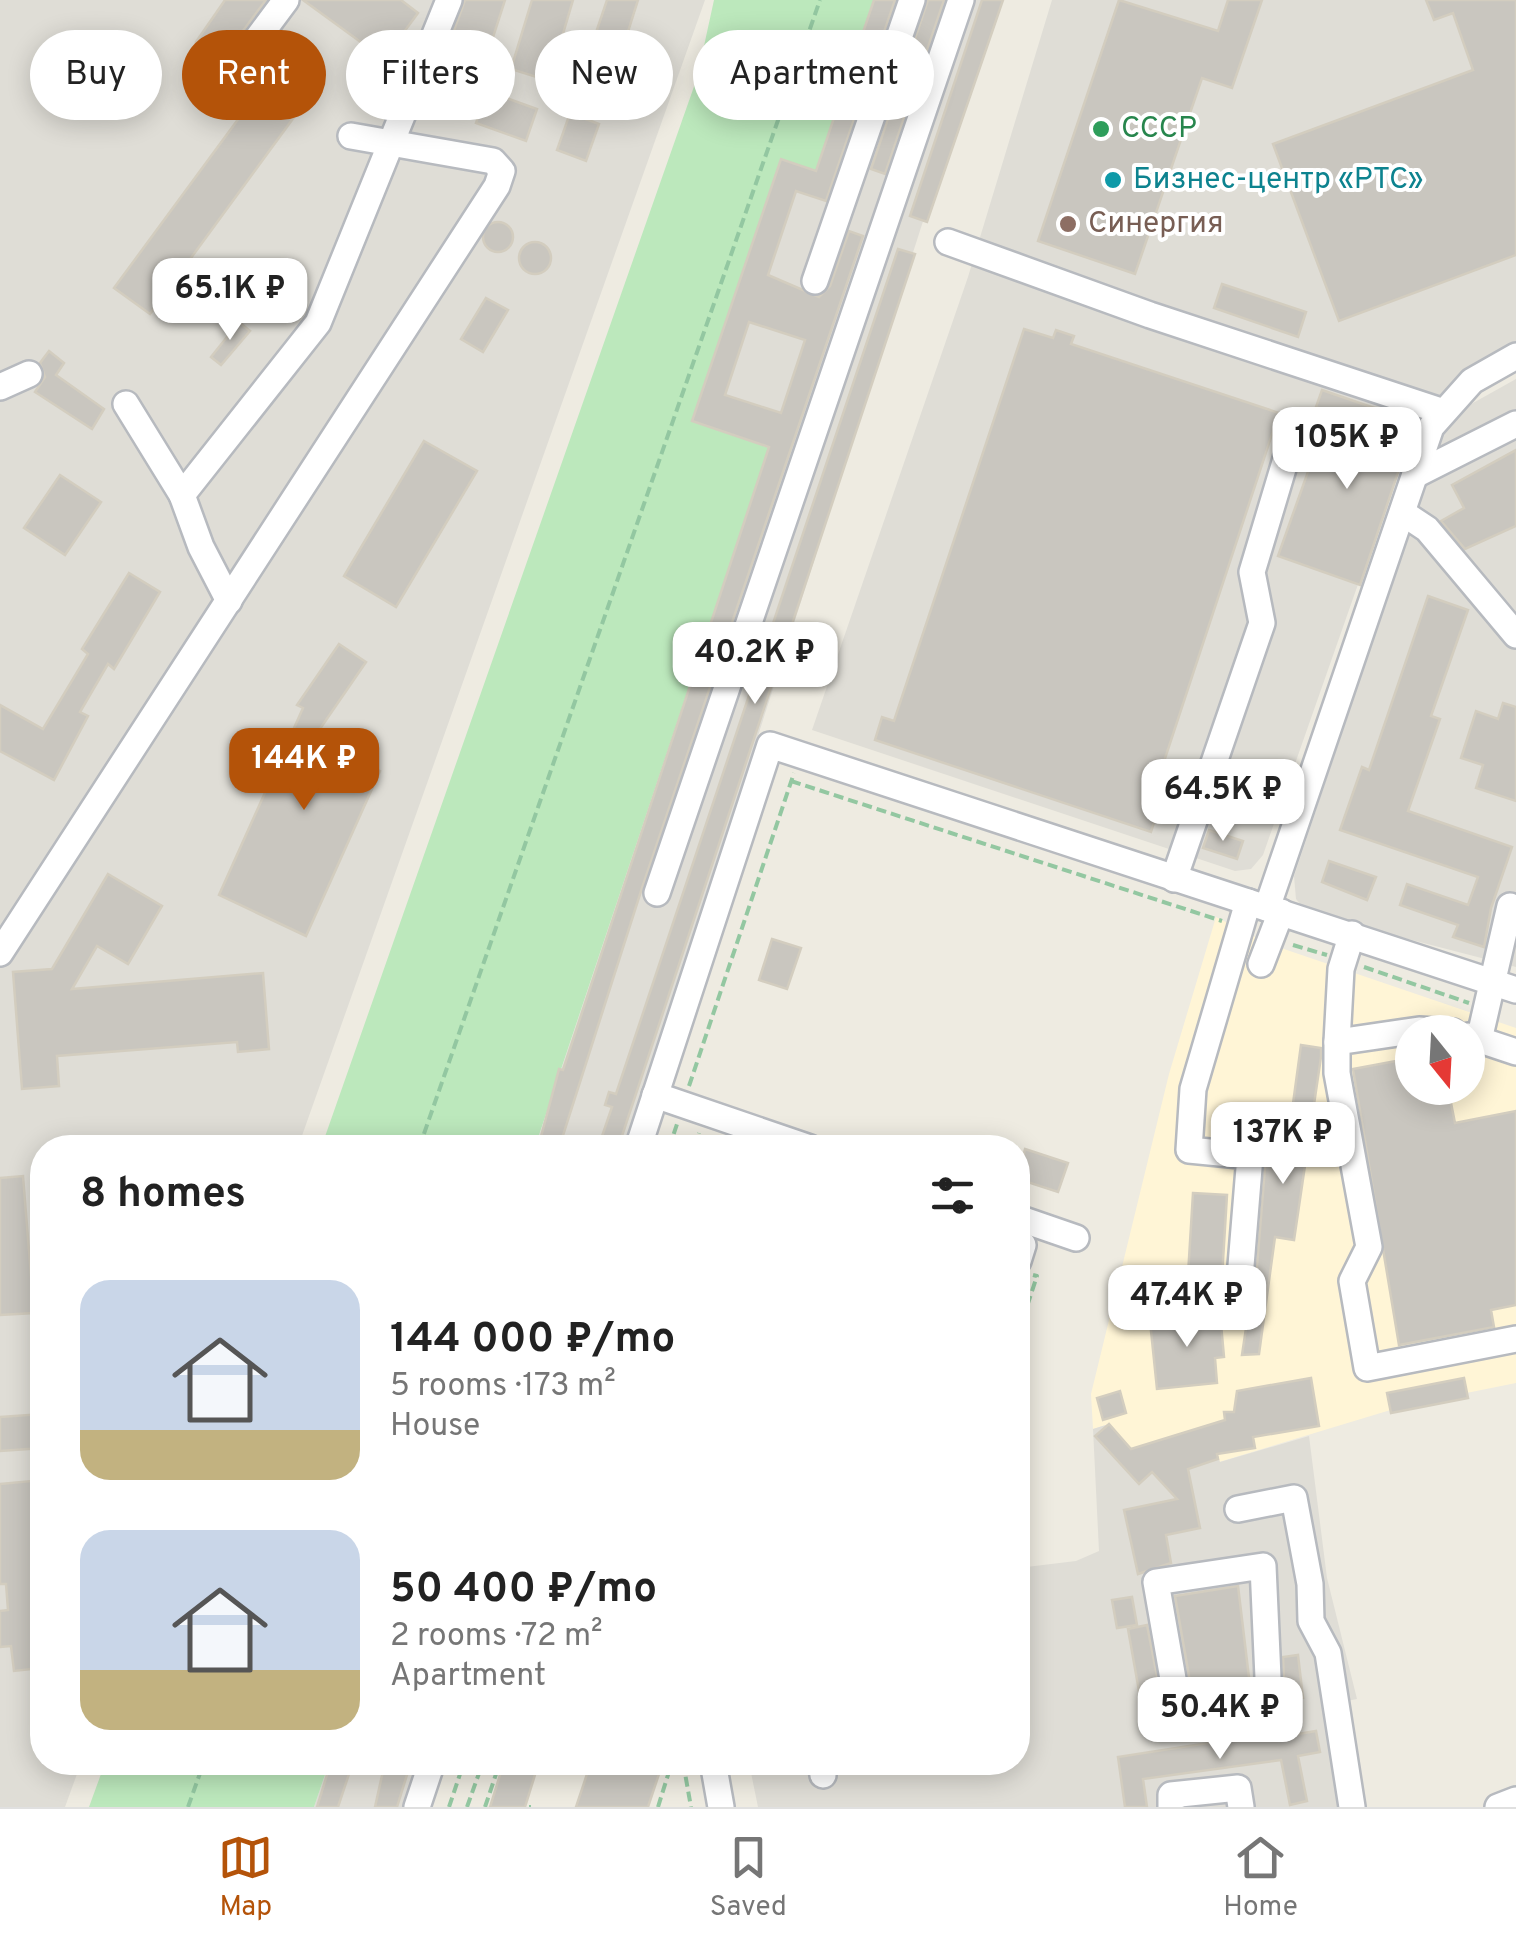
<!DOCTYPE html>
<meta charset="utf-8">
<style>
body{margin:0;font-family:Overpass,sans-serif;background:#f6f6f6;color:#222;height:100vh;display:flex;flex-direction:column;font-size:38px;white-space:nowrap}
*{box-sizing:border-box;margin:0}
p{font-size:32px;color:#767676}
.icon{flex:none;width:55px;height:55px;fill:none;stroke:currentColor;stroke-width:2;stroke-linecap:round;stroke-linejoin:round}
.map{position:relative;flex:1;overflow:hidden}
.panel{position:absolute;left:30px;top:1135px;width:1000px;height:640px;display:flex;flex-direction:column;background:#fff;border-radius:40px;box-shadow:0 5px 25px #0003}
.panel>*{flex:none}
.guide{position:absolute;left:30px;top:30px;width:1000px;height:90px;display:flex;gap:20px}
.needle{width:65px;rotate:162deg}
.buttons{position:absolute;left:1395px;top:1015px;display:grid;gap:20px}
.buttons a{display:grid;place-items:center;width:90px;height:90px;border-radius:50%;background:#fff;box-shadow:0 5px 25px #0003;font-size:50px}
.price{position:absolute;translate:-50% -85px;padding:0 22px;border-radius:20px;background:#fff;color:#222;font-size:32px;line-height:65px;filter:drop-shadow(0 2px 5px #0008)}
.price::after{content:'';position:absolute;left:50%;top:60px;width:30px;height:22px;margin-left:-15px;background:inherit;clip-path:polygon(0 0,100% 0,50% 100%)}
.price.active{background:#b45309;color:#fff}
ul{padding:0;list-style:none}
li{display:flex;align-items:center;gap:30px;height:250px;padding:0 50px}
li span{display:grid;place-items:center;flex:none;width:280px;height:200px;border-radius:30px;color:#555}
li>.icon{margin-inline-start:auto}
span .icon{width:120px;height:120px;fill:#fffc;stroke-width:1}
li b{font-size:42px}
h2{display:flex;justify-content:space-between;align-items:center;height:120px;padding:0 50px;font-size:42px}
.chip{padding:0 35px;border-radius:45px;background:#fff;box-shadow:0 5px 25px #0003;font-size:35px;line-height:90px}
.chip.active{background:#b45309;color:#fff}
.dock{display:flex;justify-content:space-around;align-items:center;height:140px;border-top:2px solid #e0e0e0;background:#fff;font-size:28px;color:#767676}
.dock a{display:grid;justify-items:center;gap:5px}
.dock .active{color:#b45309}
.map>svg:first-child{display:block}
</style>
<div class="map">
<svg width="1516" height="1807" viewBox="0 0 1516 1807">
<rect width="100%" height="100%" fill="#eeebe1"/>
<path fill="#fff5d6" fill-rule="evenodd" d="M1216 917 1269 944 1516 1028V1383L1407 1405 1219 1462 1131 1449 1109 1424 1093 1429 1091 1394 1169 1074ZM1412 1032H1468V1088H1412Z"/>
<g fill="#dfddd6">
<path d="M0 0H705L298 1147 42 1148V1762L81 1763 65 1807H0Z"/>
<path d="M874 0H994L626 1147 535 1148 769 448 692 421 781 159 816 171Z"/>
<path d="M1052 0H1516V344L1462 373 1416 419 1263 855 1251 869 1235 871 812 730 968 277Z"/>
<path d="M1516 379V967L1308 913 1296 899 1294 876 1448 417Z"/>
<path d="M1109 1424 1132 1449 1209 1425 1220 1462 1309 1436 1327 1578 1357 1699 1330 1704 1343 1807H758L749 1763 1018 1762V1568L1076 1561 1099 1551 1093 1429Z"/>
<path d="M329 1763H419L403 1807H314Z"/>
</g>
<g fill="#bce8bc">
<path d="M714 0H874L816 171 781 160 692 420 769 448 535 1147 321 1148 697 78Z"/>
<path d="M105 1763V1762L329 1763 314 1807H89Z"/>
</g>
<g fill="#c9c6bf" stroke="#d3cdbf" stroke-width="2.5" fill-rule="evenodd">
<path d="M225 0H266L222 59 196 42Z"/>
<path d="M303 0H401L418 13 384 59Z"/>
<path d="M465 0H505L487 56 449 44Z"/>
<path d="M532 0H573L549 81 511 69Z"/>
<path d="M607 0H638L607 98 577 89Z"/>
<path d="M874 0H895L826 201 796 191 768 275 819 297 830 286 849 231 863 236 642 888 559 1148H538L559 1069 563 1070 769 447 692 421 781 159 816 171ZM749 322 805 340 781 413 725 395Z"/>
<path d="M928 0H944L885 174 871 169Z"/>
<path d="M982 0H1003L927 222 910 216Z"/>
<path d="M1119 0 1218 31 1228 0H1262L1232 88 1202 78 1135 274 1038 241Z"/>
<path d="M1426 0H1516V255L1339 321 1273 144 1473 70 1453 13 1434 20Z"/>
<path d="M264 84 300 109 150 314 114 288Z"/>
<path d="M487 91 537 109 526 141 476 123Z"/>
<path d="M570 113 599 124 586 161 557 150Z"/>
<circle cx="498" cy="237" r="15"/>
<circle cx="535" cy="258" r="16"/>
<path d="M898 249 915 254 618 1148H598L612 1107 605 1105 609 1092 616 1094Z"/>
<path d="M1222 284 1306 312 1298 337 1214 308Z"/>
<path d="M486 298 508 310 483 352 461 339Z"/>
<path d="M239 322 250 331 221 365 211 357Z"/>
<path d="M1024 329 1053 338 1056 330 1074 336 1071 344 1279 413 1149 807 1158 810 1151 832 875 740 882 717 894 721Z"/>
<path d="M49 351 64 363 56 375 104 409 92 429 35 392 45 377 40 363Z"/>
<path d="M1322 390 1415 422 1360 585 1278 556 1316 449 1336 456 1349 418 1316 407Z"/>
<path d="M424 441 477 471 396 607 344 576Z"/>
<path d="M1516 450V526L1465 549 1441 521 1464 508 1452 485Z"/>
<path d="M60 475 101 502 65 555 24 528Z"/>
<path d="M129 573 160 592 114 669 108 664 80 712 88 716 54 780 0 751V705L43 729 88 654 82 649Z"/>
<path d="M1428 596 1468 610 1431 716 1440 719 1408 811 1512 847 1491 908 1484 947 1453 937 1458 925 1400 905 1407 884 1468 905 1478 877 1340 830 1362 767 1369 770Z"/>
<path d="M339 644 366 662 313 739 380 771 306 936 219 895 303 708 297 705Z"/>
<path d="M1503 703 1516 707V801L1476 788 1483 765 1461 758 1476 711 1498 719Z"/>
<path d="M1209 830 1243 841 1237 859 1203 848Z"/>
<path d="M1329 861 1376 877 1367 900 1322 882Z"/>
<path d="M108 874 162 906 128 964 97 946 72 989 263 973 269 1049 238 1052 237 1042 57 1056 59 1086 22 1089 13 972 52 969Z"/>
<path d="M772 939 801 948 787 989 759 980Z"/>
<path d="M1301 1045 1321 1048V1057L1294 1240 1275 1237 1259 1354 1242 1355 1248 1315 1254 1303 1268 1131 1289 1133Z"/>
<path d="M1412 1058V1088H1448L1455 1123 1516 1111V1305L1491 1310 1494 1327 1399 1345 1353 1069Z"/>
<path d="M1025 1149 1068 1163 1058 1192 1018 1179Z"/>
<path d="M23 1176 34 1313 0 1315V1178Z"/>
<path d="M1193 1193 1227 1195 1222 1277 1188 1275Z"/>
<path d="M1220 1313 1224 1357 1215 1358 1217 1383 1157 1389 1150 1321Z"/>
<path d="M1311 1378 1319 1426 1253 1437 1255 1448 1217 1454 1218 1459 1188 1469 1200 1528 1166 1535 1171 1563 1138 1574 1124 1510 1177 1499 1152 1472 1139 1484 1095 1436 1109 1424 1131 1449 1225 1420 1224 1412H1234L1237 1391Z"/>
<path d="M1464 1378 1468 1398 1391 1413 1387 1393Z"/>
<path d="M1120 1391 1126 1413 1103 1420 1097 1398Z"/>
<path d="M42 1414V1448L0 1451V1417Z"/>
<path d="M42 1480V1668L14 1671 11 1646 0 1647V1611L8 1610 6 1584H0V1484Z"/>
<path d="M1238 1586 1250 1686 1192 1693 1175 1596Z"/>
<path d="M1132 1597 1137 1625 1117 1628 1112 1600Z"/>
<path d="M1147 1625 1166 1722 1145 1725 1128 1629Z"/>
<path d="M1298 1655 1303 1698 1285 1701 1283 1657Z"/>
<path d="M1291 1730 1292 1735 1316 1731 1320 1752 1298 1756 1307 1801 1290 1805 1281 1760 1143 1779 1147 1807H1125L1118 1757Z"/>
<path d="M331 1762H353L338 1807H317Z"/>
<path d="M385 1762H411L397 1807H375Z"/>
<path d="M504 1762H539L525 1807H490Z"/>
<path d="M591 1762H663L648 1807H576Z"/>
</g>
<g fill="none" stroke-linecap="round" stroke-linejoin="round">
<g stroke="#b7babf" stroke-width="30">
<g id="minor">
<path d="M222 86 286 0"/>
<path d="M948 242 1150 315 1441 411"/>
<path d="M815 281 912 0"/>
<path d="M0 387 29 374"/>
<path d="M126 404 182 495 201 547 229 601"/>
<path d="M1415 475 1516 424"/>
<path d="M182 495 318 323 449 0"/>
<path d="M1403 513 1427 529 1516 635"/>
<path d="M1174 879 1262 623 1252 572 1288 452"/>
<path d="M657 893 961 0"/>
<path d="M1267 908 1431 427 1472 381 1516 356"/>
<path d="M0 953 497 186 502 171 493 161 351 136"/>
<path d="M1261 964 1281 912"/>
<path d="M1453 1032 1419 1030 1337 1042V1073L1369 1247 1352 1281 1367 1368 1516 1339"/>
<path d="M1468 1036 1516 1052"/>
<path d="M1479 1040 1510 906"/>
<path d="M1337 1042 1341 969 1352 934"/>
<path d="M655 1095 810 1148"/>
<path d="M638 1148 770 745 1516 990"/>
<path d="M1018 1218 1076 1238"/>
<path d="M1018 1244 1023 1245 1018 1261"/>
<path d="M1238 1302 1250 1156 1189 1150 1193 1089 1248 902"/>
<path d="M1238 1509 1294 1498 1310 1584 1311 1621 1328 1653 1352 1807"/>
<path d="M1263 1566 1269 1700 1179 1713 1156 1582Z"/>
<path d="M713 1762 721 1807"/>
<path d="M821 1762 823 1775"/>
<path d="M417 1807 432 1762"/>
<path d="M1171 1807V1795L1238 1788 1241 1807"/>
<path d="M1498 1807 1516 1800"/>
</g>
</g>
<g stroke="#93c7a1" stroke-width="4" stroke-dasharray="10 5" stroke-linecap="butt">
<path d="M791 781 1222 921"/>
<path d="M1293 945 1327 955"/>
<path d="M1364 967 1469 1003"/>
<path d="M689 1086 794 773"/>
<path d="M419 1148 820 0"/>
<path d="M669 1148 677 1124"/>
<path d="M695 1148 699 1133"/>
<path d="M1018 1334 1037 1276 1033 1275"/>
<path d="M683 1762 691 1807"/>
<path d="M188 1807 204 1762"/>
<path d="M449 1807 464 1762"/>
<path d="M467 1807 483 1762"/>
<path d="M485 1807 500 1762"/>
<path d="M529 1807H531"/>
<path d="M658 1807 672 1762"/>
</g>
<use href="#minor" stroke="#fff" stroke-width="25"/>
</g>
<circle fill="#2e9e5b" stroke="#fff" stroke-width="4" cx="1101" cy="129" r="10"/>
<circle fill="#0f9aa8" stroke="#fff" stroke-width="4" cx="1113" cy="180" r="10"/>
<circle fill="#8d6e63" stroke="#fff" stroke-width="4" cx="1068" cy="224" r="10"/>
<g text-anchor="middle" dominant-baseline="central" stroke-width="8" stroke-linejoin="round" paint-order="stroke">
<g font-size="30" fill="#27864d" stroke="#fff" text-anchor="start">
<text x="1121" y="129">СССР</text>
</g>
<g font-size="30" fill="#0d838f" stroke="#fff" text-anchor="start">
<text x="1133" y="180">Бизнес-центр «РТС»</text>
</g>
<g font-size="30" fill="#785e54" stroke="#fff" text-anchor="start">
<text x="1088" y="224">Синергия</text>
</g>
</g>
</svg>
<div class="buttons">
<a><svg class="needle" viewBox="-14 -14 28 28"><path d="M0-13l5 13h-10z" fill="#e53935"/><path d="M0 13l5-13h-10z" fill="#767676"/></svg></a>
</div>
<b class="price" style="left:230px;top:343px">65.1K ₽</b>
<b class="price" style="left:1347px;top:492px">105K ₽</b>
<b class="price" style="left:755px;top:707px">40.2K ₽</b>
<b class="price active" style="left:304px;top:813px">144K ₽</b>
<b class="price" style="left:1223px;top:844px">64.5K ₽</b>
<b class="price" style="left:1283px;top:1187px">137K ₽</b>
<b class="price" style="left:1187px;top:1350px">47.4K ₽</b>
<b class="price" style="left:1220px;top:1762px">50.4K ₽</b>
<div class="guide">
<a class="chip">Buy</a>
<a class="chip active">Rent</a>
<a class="chip">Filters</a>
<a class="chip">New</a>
<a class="chip">Apartment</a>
</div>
<section class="panel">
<h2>8 homes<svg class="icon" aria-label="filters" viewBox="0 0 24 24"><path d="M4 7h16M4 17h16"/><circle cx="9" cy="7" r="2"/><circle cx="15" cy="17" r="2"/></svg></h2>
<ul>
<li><span style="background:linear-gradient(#c9d6e8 75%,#c2b280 0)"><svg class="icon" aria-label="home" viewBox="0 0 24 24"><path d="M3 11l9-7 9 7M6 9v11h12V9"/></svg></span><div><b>144 000 ₽/mo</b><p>5 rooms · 173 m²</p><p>House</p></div></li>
<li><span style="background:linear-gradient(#c9d6e8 70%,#c2b280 0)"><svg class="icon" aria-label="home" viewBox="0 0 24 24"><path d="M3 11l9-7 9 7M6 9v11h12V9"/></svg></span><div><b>50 400 ₽/mo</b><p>2 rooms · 72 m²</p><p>Apartment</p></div></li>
</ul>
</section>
</div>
<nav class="dock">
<a class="active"><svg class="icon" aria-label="map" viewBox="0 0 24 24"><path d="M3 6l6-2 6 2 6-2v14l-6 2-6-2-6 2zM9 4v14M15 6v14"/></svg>Map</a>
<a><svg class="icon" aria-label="saved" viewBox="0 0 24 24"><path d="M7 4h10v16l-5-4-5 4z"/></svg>Saved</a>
<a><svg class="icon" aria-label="home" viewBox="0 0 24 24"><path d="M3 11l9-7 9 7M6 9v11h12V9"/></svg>Home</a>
</nav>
